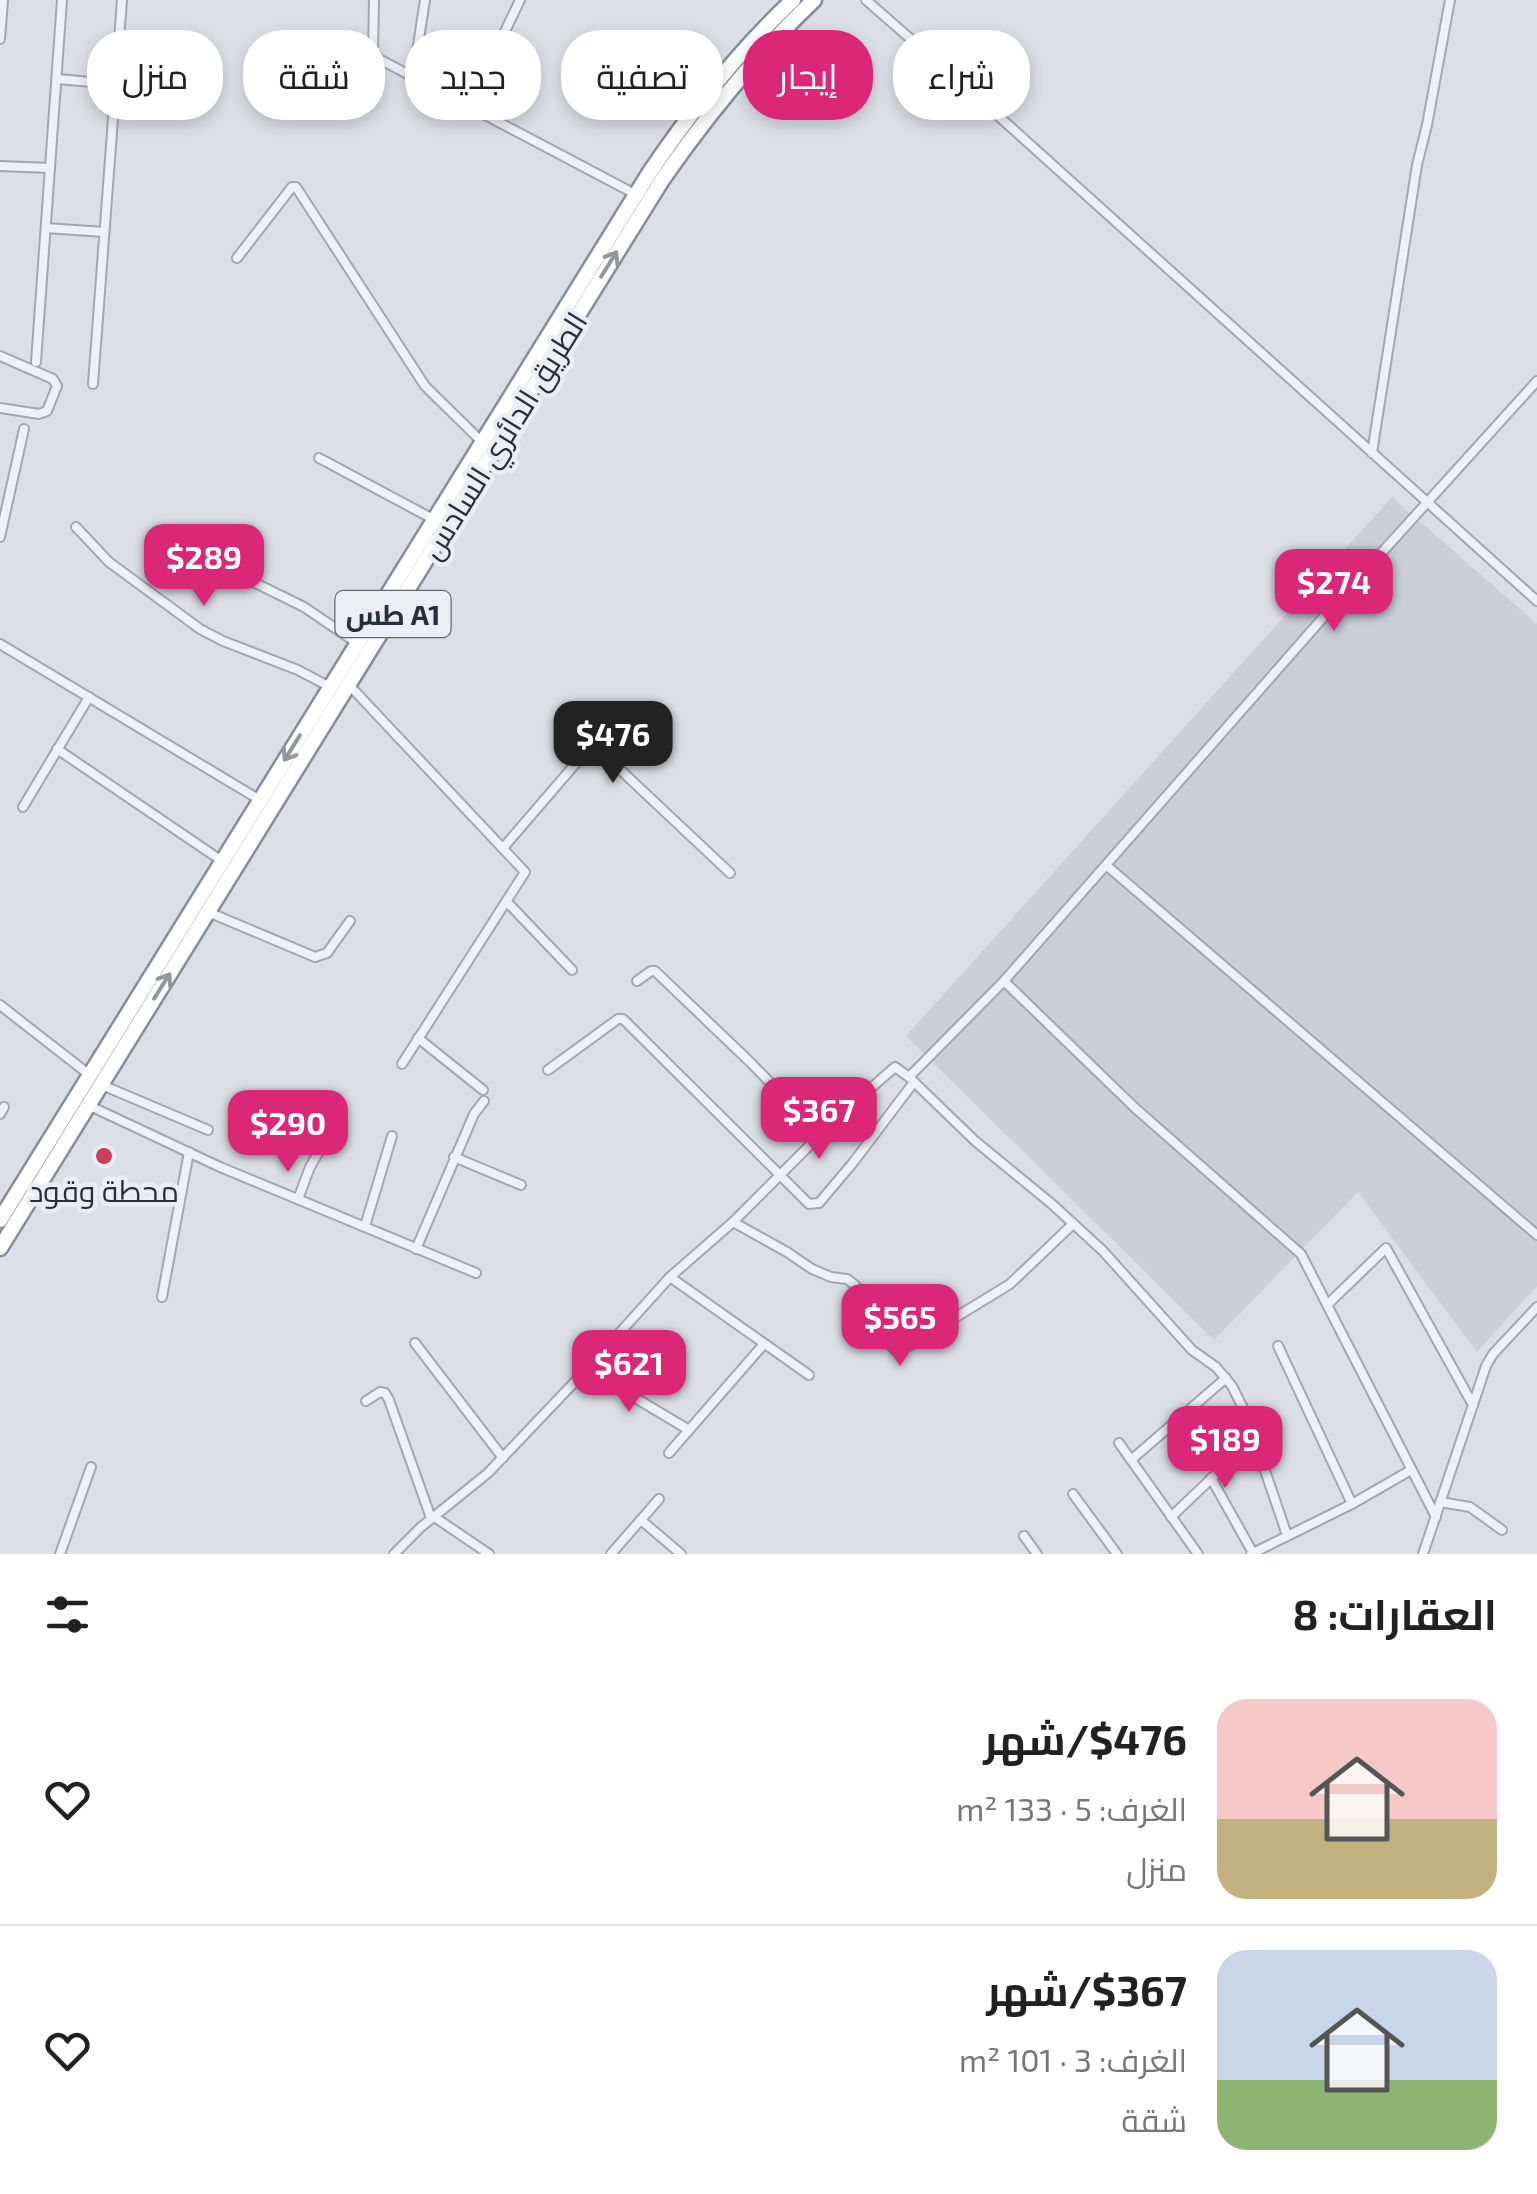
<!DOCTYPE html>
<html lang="ar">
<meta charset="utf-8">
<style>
body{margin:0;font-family:"Exo 2",Cairo,sans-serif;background:#f2f2f2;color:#202124;direction:rtl;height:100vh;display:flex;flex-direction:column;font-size:38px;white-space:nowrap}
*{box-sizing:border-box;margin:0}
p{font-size:32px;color:#757577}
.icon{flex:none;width:55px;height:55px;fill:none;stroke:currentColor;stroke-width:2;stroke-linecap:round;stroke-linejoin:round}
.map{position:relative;height:1554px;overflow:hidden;direction:ltr}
.drawer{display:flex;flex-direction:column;background:#fff;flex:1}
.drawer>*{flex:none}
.banner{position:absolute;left:30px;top:30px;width:1000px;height:90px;direction:rtl;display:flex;gap:20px}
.price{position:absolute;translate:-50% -85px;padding:0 22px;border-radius:20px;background:#db2777;color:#fff;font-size:32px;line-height:65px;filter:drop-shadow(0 2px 5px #0008)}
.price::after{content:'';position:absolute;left:50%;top:60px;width:30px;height:22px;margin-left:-15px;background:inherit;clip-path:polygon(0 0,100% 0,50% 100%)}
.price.on{background:#222;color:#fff}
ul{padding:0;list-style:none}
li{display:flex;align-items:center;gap:30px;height:250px;padding:0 40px}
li+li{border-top:2px solid #e0e0e0}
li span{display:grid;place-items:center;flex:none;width:280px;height:200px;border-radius:30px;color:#555}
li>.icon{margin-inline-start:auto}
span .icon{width:120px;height:120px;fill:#fffc;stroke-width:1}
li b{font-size:42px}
h2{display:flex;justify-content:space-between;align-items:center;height:120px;padding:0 40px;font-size:42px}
.pill{padding:0 35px;border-radius:40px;background:#fff;box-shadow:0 5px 15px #0003;font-size:35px;line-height:90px}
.pill.on{background:#db2777;color:#fff}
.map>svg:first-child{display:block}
</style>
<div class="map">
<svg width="1537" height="1554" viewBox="0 0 1537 1554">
<rect width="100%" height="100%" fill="#dce0e6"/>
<path fill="#cacfd8" d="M1392 497 1537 624V1286L1477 1352 1358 1192 1214 1340 906 1036Z"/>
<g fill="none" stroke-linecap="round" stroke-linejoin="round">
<g stroke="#a2a7b0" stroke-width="12">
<g id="street">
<path d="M374 0 373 51 379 59 635 194"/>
<path d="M866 0 984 103 1537 601"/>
<path d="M0 39 3 0"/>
<path d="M485 73 520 0"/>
<path d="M413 77 425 0"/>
<path d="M57 79 115 84"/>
<path d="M0 166 50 168"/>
<path d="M46 228 104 232"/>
<path d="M237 258 292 187H296L425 386 482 442"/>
<path d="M0 356 53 379 57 386 47 411 39 414 0 408"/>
<path d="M36 362 62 0"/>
<path d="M93 384 122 0"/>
<path d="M1372 453 1417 165 1427 125 1450 0"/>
<path d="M319 458 433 519"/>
<path d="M76 527 109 562 200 629 223 641 298 670 330 687"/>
<path d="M205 535 233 572 304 607 357 643"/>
<path d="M0 537 24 429"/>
<path d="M0 644 260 800"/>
<path d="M350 686 525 872 402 1064"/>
<path d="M57 749 222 861"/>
<path d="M23 807 89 697"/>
<path d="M503 848 589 748 595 746 730 873"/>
<path d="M1106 865 1537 1235"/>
<path d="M507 902 572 970"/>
<path d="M208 912 315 957 327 953 350 921"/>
<path d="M637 981 651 971H655L751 1063 820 1134"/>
<path d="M1004 981 1134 1107 1301 1254 1436 1517"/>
<path d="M0 1005 91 1076"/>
<path d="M418 1038 483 1090"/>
<path d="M548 1070 618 1019H623L787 1182 809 1204 819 1203 852 1164 914 1082"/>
<path d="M909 1077 1004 981 1328 612 1537 381"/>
<path d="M102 1085 208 1130"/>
<path d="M90 1106 220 1167 476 1273"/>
<path d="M0 1114 4 1107"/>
<path d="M454 1157 521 1185"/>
<path d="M298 1199 310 1167 331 1131"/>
<path d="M733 1222 787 1252 812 1269 831 1277 847 1279 855 1285 864 1296 891 1346 896 1351 909 1346 1010 1284 1073 1224"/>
<path d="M365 1226 392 1136"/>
<path d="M416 1249 474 1114 484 1101"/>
<path d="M670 1277 809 1375"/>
<path d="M162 1297 189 1152"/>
<path d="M1327 1305 1386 1248 1473 1405"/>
<path d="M415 1343 503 1458"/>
<path d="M1278 1346 1352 1504"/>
<path d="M587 1369 689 1430"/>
<path d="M366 1401 380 1392 385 1393 389 1400 431 1518"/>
<path d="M1119 1443 1198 1554"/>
<path d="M669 1453 764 1344"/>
<path d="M1131 1460 1226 1378"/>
<path d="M1211 1478 1253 1553"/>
<path d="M1073 1494 1117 1554"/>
<path d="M1440 1502 1470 1507 1502 1530"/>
<path d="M433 1516 489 1554"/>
<path d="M1171 1517 1254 1438"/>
<path d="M641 1520 681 1554"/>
<path d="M1024 1536 1037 1554"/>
<path d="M60 1554 91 1467"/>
<path d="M394 1554 421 1527 488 1473 587 1369 670 1277 733 1222 840 1115 895 1067 909 1077 974 1140 1053 1205 1103 1251 1192 1350 1216 1367 1232 1386 1245 1412 1287 1535"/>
<path d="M611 1554 659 1499"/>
<path d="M1251 1554 1352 1504 1411 1470"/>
<path d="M1423 1554 1486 1366 1493 1354 1537 1307"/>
</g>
</g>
<g stroke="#838e9d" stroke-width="19">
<g id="highway">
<path d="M0 1220 650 172C692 110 738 52 793 0"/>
<path d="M0 1248C222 892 439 535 662 180 707 115 756 55 814 0"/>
</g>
</g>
<use href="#street" stroke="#eef1f5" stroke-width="8"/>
<use href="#highway" stroke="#fff" stroke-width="14"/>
</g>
<defs><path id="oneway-shaft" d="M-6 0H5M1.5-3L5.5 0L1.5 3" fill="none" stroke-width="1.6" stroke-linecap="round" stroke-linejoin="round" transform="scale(2.5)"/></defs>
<g stroke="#92979e">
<use href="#oneway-shaft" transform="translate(609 264) rotate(-58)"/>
<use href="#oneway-shaft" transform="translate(292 748) rotate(122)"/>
<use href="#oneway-shaft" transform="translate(162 986) rotate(-58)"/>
</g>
<circle fill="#cd3f59" stroke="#ebeff4" stroke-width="4" cx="104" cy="1156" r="10"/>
<g text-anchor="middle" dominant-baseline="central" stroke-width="9" stroke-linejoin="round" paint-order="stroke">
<rect fill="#ebeff4" stroke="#616973" stroke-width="2.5" x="335.5" y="591" width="115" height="46" rx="8"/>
<g font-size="28" font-weight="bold" fill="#262f3c">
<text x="393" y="614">طس A1</text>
</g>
<g font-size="30" fill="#262f3c" stroke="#ebeff4">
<text transform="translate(503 435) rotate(-58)">الطريق الدائري السادس</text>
</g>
<g font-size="30" fill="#262f3c" stroke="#ebeff4">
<text x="104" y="1190">محطة وقود</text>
</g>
</g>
</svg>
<b class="price" style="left:204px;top:609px">$289</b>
<b class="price" style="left:1334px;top:634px">$274</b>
<b class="price on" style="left:613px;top:786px">$476</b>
<b class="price" style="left:819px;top:1162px">$367</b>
<b class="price" style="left:288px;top:1175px">$290</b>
<b class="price" style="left:900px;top:1369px">$565</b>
<b class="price" style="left:629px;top:1415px">$621</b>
<b class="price" style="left:1225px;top:1491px">$189</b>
<div class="banner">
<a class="pill">شراء</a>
<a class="pill on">إيجار</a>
<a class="pill">تصفية</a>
<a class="pill">جديد</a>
<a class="pill">شقة</a>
<a class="pill">منزل</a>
</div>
</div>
<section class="drawer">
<h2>العقارات: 8<svg class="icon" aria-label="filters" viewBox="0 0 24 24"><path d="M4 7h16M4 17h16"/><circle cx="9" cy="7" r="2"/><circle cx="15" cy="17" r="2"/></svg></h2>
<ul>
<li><span style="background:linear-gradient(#f6c9c9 60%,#c2b280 0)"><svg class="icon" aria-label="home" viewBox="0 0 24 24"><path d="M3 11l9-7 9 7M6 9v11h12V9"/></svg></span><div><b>$476/شهر</b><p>الغرف: 5 · 133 m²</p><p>منزل</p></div><svg class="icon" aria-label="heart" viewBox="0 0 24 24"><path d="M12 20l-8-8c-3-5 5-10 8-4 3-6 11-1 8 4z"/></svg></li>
<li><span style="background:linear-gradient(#c9d6e8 65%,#8fb573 0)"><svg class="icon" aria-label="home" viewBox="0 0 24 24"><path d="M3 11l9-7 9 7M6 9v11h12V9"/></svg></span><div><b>$367/شهر</b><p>الغرف: 3 · 101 m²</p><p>شقة</p></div><svg class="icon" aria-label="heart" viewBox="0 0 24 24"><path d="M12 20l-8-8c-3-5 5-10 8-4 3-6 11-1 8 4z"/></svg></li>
</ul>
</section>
